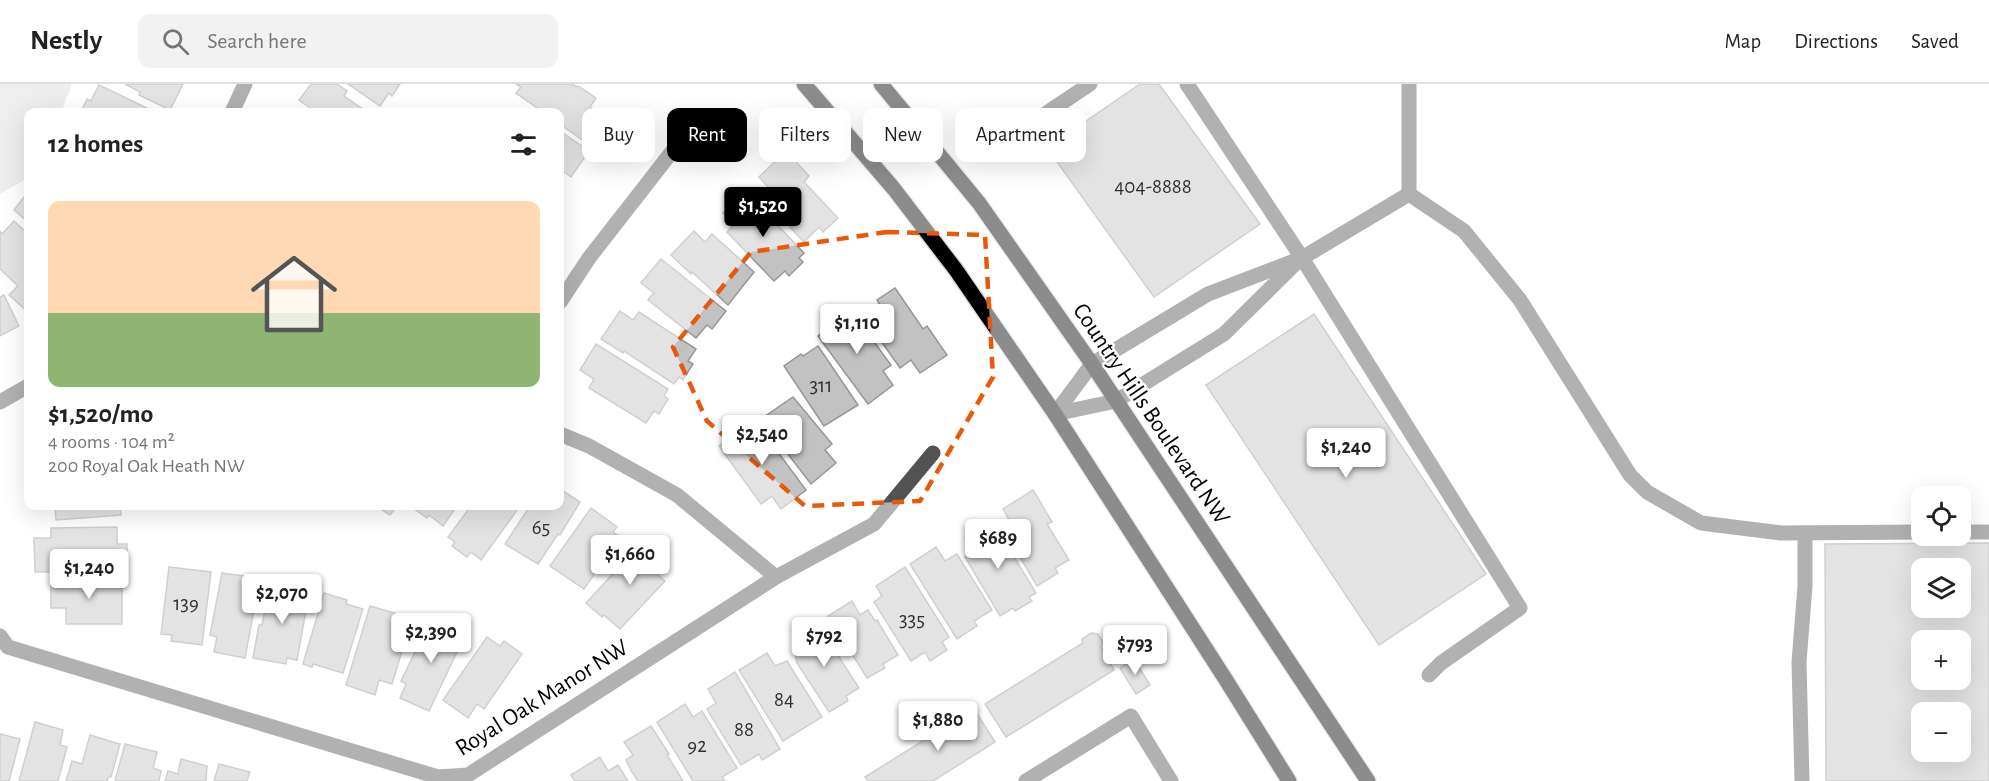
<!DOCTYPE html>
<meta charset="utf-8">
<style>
body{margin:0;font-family:"Alegreya Sans",sans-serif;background:#f2f2f2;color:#222;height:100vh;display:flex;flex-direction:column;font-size:22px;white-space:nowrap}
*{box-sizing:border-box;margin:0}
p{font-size:20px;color:#767676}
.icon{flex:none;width:33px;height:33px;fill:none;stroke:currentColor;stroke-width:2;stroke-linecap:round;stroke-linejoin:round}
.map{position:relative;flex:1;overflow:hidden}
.details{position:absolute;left:24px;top:24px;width:540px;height:402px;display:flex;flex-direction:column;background:#fff;border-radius:12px;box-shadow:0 6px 24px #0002}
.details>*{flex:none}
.top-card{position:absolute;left:582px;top:24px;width:570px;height:54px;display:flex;gap:12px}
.tools{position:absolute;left:1911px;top:402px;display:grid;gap:12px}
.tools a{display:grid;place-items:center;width:60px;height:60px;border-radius:12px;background:#fff;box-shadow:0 6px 24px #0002;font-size:30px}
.price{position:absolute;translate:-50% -51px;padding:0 14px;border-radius:6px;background:#fff;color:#222;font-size:20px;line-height:39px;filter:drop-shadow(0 2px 3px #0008)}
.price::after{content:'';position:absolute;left:50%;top:36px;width:18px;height:14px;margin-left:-9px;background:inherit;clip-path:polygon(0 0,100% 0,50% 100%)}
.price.active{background:#000;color:#fff}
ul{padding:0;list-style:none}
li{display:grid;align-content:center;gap:12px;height:318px;padding:0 24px}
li+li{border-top:2px solid #e0e0e0}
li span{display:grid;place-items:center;height:186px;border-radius:12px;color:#555}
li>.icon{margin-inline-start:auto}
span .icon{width:108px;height:108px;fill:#fffc;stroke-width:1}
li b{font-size:26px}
h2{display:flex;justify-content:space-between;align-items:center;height:72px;padding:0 24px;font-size:26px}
.chip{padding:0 21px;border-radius:12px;background:#fff;box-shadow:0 6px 24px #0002;font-size:21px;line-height:54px}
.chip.active{background:#000;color:#fff}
header{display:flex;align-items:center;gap:36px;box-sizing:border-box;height:84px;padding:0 30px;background:#fff;border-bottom:2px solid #e0e0e0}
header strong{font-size:28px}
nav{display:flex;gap:33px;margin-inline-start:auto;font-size:21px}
.search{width:420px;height:54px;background:#f2f2f2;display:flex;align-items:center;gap:15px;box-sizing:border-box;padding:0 21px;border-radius:12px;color:#767676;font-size:22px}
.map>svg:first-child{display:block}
</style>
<header>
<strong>Nestly</strong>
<div class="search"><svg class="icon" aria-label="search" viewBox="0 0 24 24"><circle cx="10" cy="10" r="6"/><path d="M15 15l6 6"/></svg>Search here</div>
<nav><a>Map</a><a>Directions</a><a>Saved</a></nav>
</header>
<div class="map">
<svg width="1989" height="697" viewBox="0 0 1989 697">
<rect width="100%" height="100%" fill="#fff"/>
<path fill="#d9d9d9" d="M0 0H72L61 28H28V94L0 110Z"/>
<g fill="#c2c2c2" stroke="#969696" stroke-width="1.5" fill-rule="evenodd">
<path d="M125 0H183L170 26 139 11 140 8Z"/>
<path d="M311 0H337L347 7 344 12 367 28H311L313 26 299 16Z"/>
<path d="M348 0H400L392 12 389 9 380 22Z"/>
<path d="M516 0H572L577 3 578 2 596 14 590 23 603 33 585 58 560 40V28H543L516 9 521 3Z"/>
<path d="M1140 0H1159L1260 140 1154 213 1047 64Z"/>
<path d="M99 1 155 28H81L87 15 91 17Z"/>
<path d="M560 47 589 67 571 93 560 85Z"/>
<path d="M786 67 809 92 804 98 838 134 823 148 819 143 804 158 762 114 770 105 759 93Z"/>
<path d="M745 107 804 169 799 174 803 178 789 192 785 187 774 197 727 148 734 141 723 129Z"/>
<path d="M28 108V138L14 126Z"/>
<path d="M14 137 28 150V228L9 211 18 202 0 185V147L2 150Z"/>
<path d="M694 147 705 158 712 150 754 188 728 221 692 188 691 190 671 171Z"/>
<path d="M661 175 726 227 712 245 707 241 696 254 648 216 654 209 641 199Z"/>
<path d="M895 204 923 245 927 242 947 271 920 289 911 276 900 284 864 233 880 221 877 216Z"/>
<path d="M4 211 19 242 0 252V213Z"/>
<path d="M851 226 891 281 883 287 893 301 868 320 818 252 824 247 821 242 836 232 839 236Z"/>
<path d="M620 227 633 236 639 228 696 265 688 277 693 280 683 296 679 293 674 300 624 267 623 269 601 255Z"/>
<path d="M1314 230 1486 490 1379 561 1206 301Z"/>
<path d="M596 260 668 305 664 312 668 315 659 330 654 327 646 339 589 304 594 295 580 286Z"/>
<path d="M818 262 858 321 824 342 784 282 801 270 803 272Z"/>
<path d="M793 313 832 360 825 366 836 379 811 400 761 335Z"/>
<path d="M755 337 806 406 781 425 772 412 761 420 719 362Z"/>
<path d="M560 405 580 418 560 451 558 450 538 480 505 460 530 422H560Z"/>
<path d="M1033 406 1052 438 1047 440 1069 476 1055 484 1058 489 1037 502 1003 444 1011 439 1003 425Z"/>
<path d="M38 422H120L121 431 56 436 55 424 39 425Z"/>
<path d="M376 422H397L390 431Z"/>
<path d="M410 422H457L443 442 429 431 427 434Z"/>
<path d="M471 422H520L481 476 471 468 467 473 452 462 455 458 448 453Z"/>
<path d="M591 424 617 443 613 448 620 453 584 505 550 482Z"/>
<path d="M992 437 1036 509 1029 513 1032 517 1015 527 1013 524 1000 532 965 473 973 469 965 454Z"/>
<path d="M117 443V460H127V479H117V487L35 488 34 454H51V444Z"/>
<path d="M644 456 668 477 656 489 665 497 620 545 604 531 602 533 586 519Z"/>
<path d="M1989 459V697H1826L1825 460ZM1922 484H1960V524H1922ZM1922 556H1960V596H1922ZM1922 628H1960V668H1922Z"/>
<path d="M936 463 945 477 957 470 992 526 974 537 977 542 957 555 910 480Z"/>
<path d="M169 483 211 488 202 561 171 557 172 551 161 550Z"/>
<path d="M905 483 949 553 942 558 947 566 930 577 925 568 911 577 874 518 882 512 876 502Z"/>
<path d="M222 489 260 494 245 574 214 568 217 553 210 551Z"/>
<path d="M51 494H122V540H66V524H51Z"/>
<path d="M270 501 287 505V501L310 505 297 576 287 574 286 580 253 574 259 541H262Z"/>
<path d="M324 509 347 516 346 520 363 525 343 589 313 580 312 583 303 580Z"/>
<path d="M852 517 860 531 868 526 875 537 877 536 898 571 883 580 885 584 867 594 828 532Z"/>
<path d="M370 522 412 534 392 600 379 596 375 611 346 601Z"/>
<path d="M431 535 465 551 429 627 400 614 406 600 401 597Z"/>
<path d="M817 539 859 604 846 612 848 617 829 628 797 579 795 570 801 566 793 553Z"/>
<path d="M1091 549 1098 550 1103 558 1101 563 1114 586 1006 653 985 620 1083 559 1082 555Z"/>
<path d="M487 553 500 562 504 557 522 570 484 625 477 620 468 634 443 616Z"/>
<path d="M767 569 775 582 787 577 822 633 783 657 739 586Z"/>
<path d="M1134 575 1150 601 1136 610 1120 584Z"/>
<path d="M735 588 780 665 762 676 759 670 741 681 707 625 716 619 708 605Z"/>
<path d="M685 620 693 633 702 627 737 684 722 693 725 697H693L657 638Z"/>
<path d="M974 625 995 658 933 697H868L865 693Z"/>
<path d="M35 638 63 646 60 661 67 663 58 697H19Z"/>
<path d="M651 642 669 670 667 671 683 697H638L632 688 626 676 633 671 624 658Z"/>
<path d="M0 650 20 655 9 697H0Z"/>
<path d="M90 651 120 660 111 693 109 692 107 697H66L72 677 82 680Z"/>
<path d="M125 660 157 668 153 684 161 687 159 697H115Z"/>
<path d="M600 673 608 687 618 681 628 697H575L571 691Z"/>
<path d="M181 675 207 682 206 697H165L168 687 178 690Z"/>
<path d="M219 680 250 688 247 697H214Z"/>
</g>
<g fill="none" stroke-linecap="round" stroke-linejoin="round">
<g stroke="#dbdbdb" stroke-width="18">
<g id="major">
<path d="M804 0 894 105 956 186 1055 330 1226 596 1289 697"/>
<path d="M881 0 979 119 1092 280 1368 697"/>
</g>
</g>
<g stroke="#525252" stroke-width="15">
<path d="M1187 0 1302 174 1520 524 1441 579 1429 591"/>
<path d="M232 28 245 0"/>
<path d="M1048 28 1090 0"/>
<path d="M1409 110 1464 147 1520 216 1630 391 1647 408 1701 439 1781 449 1922 448"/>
<path d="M1409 110V0"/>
<path d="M560 218 589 174 681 56"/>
<path d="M0 318 28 302"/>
<path d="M1055 330 1092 280 1208 210 1302 174 1409 110"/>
<path d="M1055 330 1116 317 1224 250 1297 178"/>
<path d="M560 350 589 362 677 411 776 493"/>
<path d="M1960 448H1989"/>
<path d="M0 552 8 563 438 693 468 691 776 493 874 440 933 369"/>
<path d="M1026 697 1131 632 1171 697"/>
<path d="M1802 697 1799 578 1805 502V449"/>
</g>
<use href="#major" stroke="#000" stroke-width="15"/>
</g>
<path d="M0 0H1989V697H0ZM887 148 985 151 993 293 920 417 805 422 707 337 673 263 751 168Z" fill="#fff" fill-opacity=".55" fill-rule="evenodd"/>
<path fill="none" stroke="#e8590c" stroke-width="4.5" stroke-dasharray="12 8" stroke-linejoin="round" d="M887 148 985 151 993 293 920 417 805 422 707 337 673 263 751 168Z"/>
<g text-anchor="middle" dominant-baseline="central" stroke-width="5" stroke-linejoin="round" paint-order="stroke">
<g font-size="21" fill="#303030">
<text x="1153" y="102">404-8888</text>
<text x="821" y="301">311</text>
<text x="541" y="443">65</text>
<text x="186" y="519">139</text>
<text x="912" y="535">335</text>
<text x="784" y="615">84</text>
<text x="744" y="645">88</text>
<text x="697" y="661">92</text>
</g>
<g font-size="24" fill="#000" stroke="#fff">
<text transform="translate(1151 330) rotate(56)">Country Hills Boulevard NW</text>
<text transform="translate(542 614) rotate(-32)">Royal Oak Manor NW</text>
</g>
</g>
</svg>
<div class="tools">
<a><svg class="icon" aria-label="locate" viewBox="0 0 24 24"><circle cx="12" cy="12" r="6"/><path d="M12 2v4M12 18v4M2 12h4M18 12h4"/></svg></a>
<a><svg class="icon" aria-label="layers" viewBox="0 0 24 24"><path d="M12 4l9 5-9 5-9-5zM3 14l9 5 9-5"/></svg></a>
<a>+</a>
<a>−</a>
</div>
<b class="price active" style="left:763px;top:154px">$1,520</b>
<b class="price" style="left:857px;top:271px">$1,110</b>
<b class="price" style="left:762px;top:382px">$2,540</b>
<b class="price" style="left:1346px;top:395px">$1,240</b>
<b class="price" style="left:998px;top:486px">$689</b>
<b class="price" style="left:630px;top:502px">$1,660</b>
<b class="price" style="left:89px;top:516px">$1,240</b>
<b class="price" style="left:282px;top:541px">$2,070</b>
<b class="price" style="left:431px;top:580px">$2,390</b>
<b class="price" style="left:824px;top:584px">$792</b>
<b class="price" style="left:1135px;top:592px">$793</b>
<b class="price" style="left:938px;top:668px">$1,880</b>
<div class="top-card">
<a class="chip">Buy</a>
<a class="chip active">Rent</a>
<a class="chip">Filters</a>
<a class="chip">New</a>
<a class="chip">Apartment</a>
</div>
<section class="details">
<h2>12 homes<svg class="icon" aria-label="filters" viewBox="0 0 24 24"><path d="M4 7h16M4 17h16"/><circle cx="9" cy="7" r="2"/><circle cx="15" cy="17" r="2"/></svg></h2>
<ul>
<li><span style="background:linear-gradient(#ffd9b3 60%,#8fb573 0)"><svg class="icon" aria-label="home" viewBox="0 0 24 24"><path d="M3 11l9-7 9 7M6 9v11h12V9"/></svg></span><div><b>$1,520/mo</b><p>4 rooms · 104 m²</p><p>200 Royal Oak Heath NW</p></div></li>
</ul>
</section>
</div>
